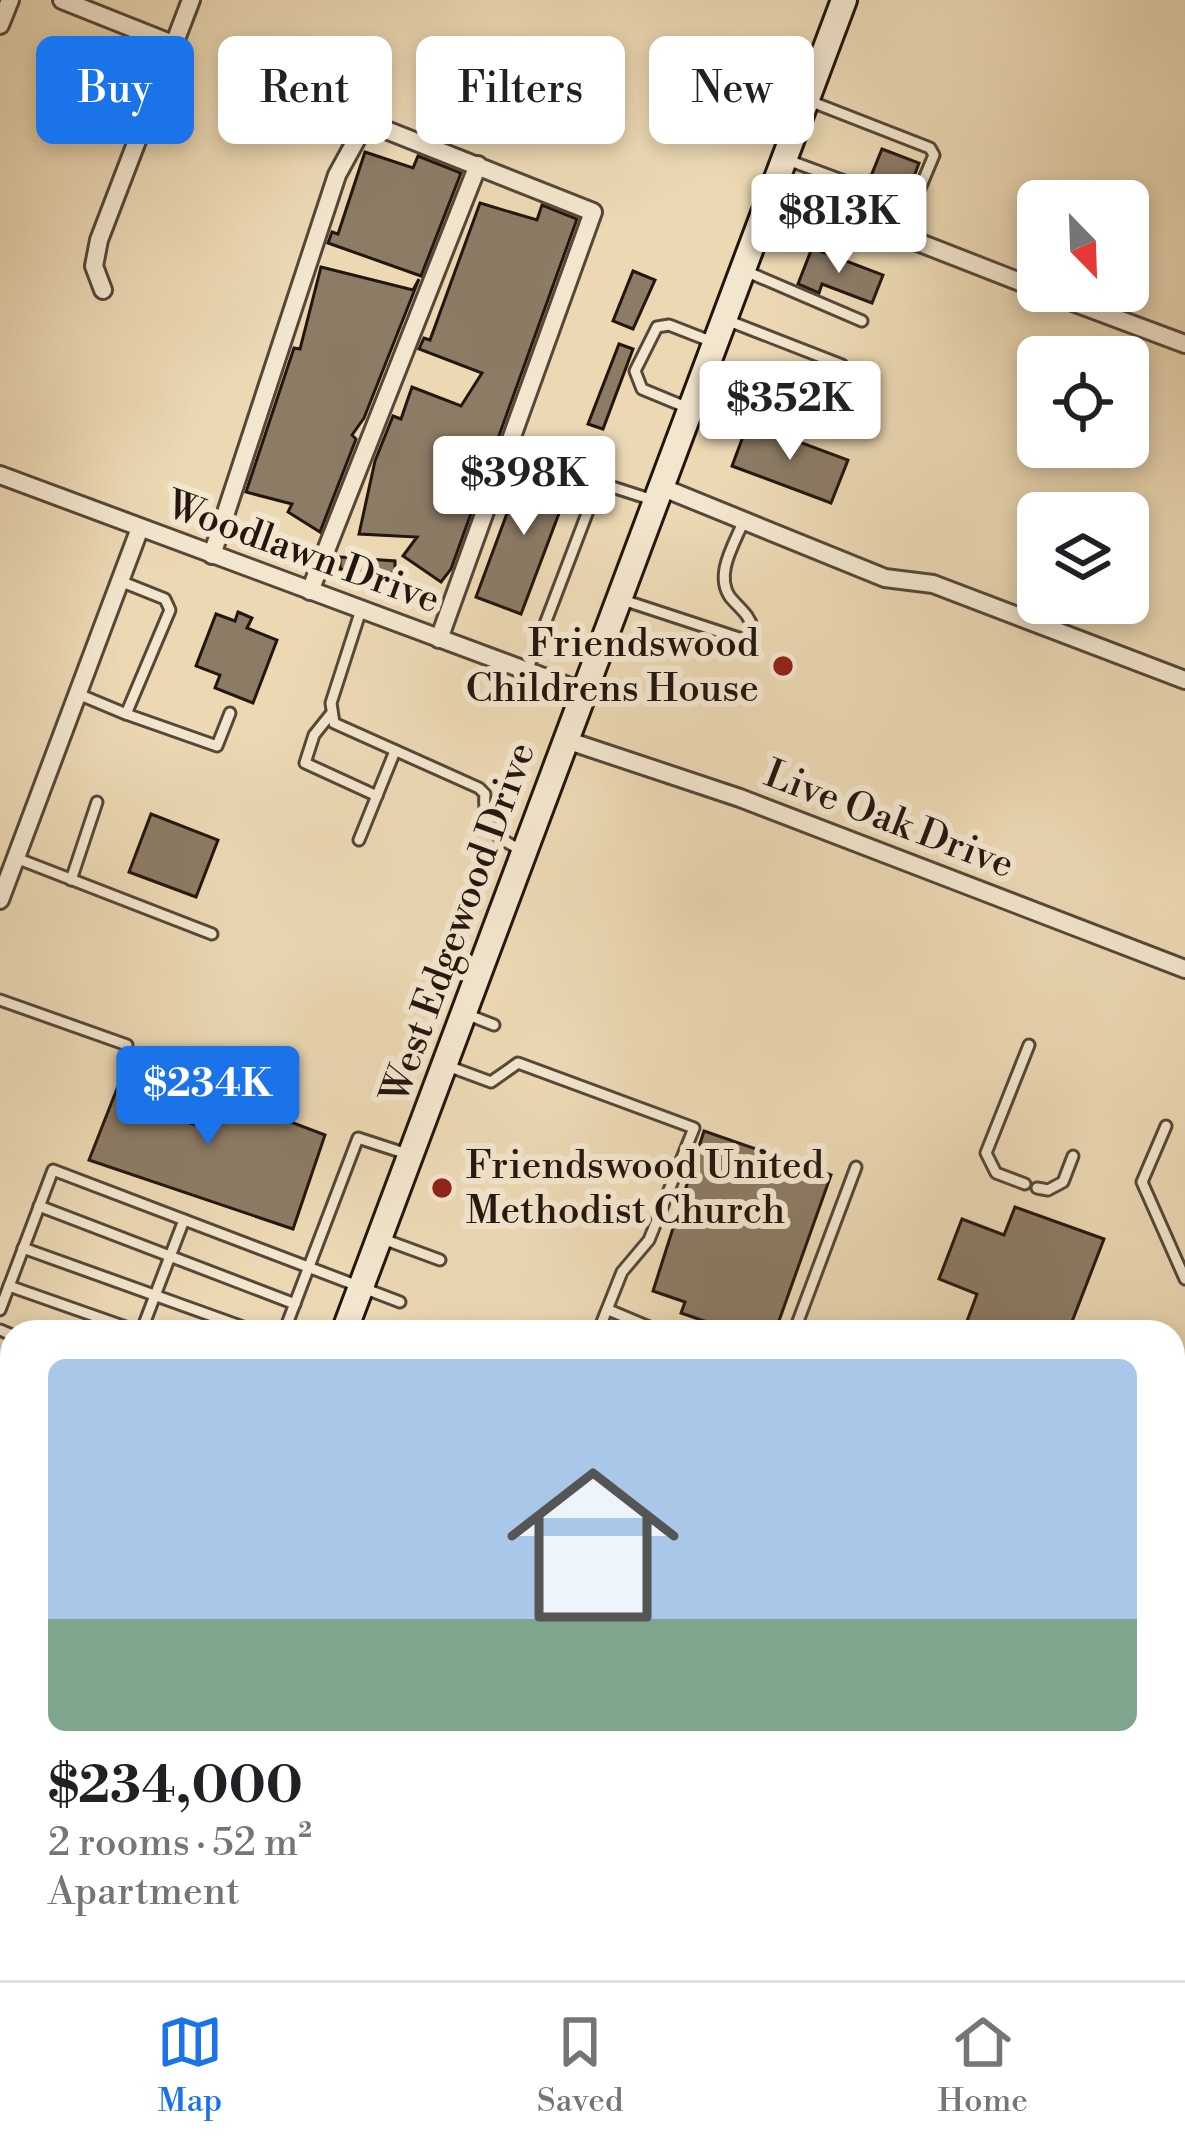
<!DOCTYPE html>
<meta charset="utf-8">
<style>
body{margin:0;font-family:"Libre Bodoni",serif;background:#f6f6f6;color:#202124;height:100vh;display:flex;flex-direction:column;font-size:45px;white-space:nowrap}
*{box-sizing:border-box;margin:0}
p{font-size:39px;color:#757577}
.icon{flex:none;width:66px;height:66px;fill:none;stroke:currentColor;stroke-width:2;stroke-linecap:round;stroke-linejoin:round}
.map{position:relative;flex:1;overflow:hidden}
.details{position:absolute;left:0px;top:1320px;width:1185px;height:660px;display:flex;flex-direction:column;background:#fff;border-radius:36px 36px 0 0;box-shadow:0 6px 18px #0003}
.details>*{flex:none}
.banner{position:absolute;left:36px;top:36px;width:1113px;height:108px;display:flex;gap:24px}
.needle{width:78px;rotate:157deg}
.controls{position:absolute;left:1017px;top:180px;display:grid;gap:24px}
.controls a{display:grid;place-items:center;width:132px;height:132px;border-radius:18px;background:#fff;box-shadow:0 6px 18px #0003;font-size:60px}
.price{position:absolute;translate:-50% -102px;padding:0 27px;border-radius:12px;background:#fff;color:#222;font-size:39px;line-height:78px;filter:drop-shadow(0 3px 6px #0008)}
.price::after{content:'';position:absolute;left:50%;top:72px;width:36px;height:27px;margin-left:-18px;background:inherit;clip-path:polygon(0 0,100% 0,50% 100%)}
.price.active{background:#1a73e8;color:#fff}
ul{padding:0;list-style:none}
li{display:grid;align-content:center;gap:24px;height:636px;padding:0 48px}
li span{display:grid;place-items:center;height:372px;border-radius:18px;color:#555}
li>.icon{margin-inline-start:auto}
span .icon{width:216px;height:216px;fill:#fffc;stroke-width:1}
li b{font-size:51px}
.pill{padding:0 42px;border-radius:18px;background:#fff;box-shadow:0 6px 18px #0003;font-size:42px;line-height:108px}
.pill.active{background:#1a73e8;color:#fff}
.menu{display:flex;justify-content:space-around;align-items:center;height:168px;border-top:3px solid #e0e0e0;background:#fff;font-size:33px;color:#757577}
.menu a{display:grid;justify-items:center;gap:6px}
.menu .active{color:#1a73e8}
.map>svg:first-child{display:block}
</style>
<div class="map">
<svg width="1185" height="1980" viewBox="0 0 1185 1980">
<rect width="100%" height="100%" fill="#ecd9b4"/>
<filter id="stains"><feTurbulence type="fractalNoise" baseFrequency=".00167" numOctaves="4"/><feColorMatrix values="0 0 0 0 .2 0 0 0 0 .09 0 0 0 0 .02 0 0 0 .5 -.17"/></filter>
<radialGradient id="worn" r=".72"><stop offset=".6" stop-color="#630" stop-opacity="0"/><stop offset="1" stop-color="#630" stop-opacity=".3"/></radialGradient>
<g fill="#8c7b65" stroke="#24160f" stroke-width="3">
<path d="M882 149 919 163 907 195 869 181Z"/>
<path d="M365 152 413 168 418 156 461 173 421 276 328 243 332 232 338 234Z"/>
<path d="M480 203 537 220 542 205 577 219 451 569 441 582 403 556 417 537 359 534 375 461 393 416 401 419 412 387 461 406 482 373 419 349 424 338 430 340Z"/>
<path d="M812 248 883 275 872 303 822 284 819 293 798 284Z"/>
<path d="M321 267 413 290 419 279 364 418 352 435 356 439 320 532 288 512 292 504 246 492 294 348 300 349Z"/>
<path d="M633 271 655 280 633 329 613 321Z"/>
<path d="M619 344 633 349 603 429 588 424Z"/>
<path d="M748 423 848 460 831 503 732 466Z"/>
<path d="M526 462 572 479 521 614 476 597Z"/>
<path d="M340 557 395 561V573L340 569Z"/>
<path d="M238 612 252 618 247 628 277 640 253 703 215 688 220 675 196 666 216 614 235 621Z"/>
<path d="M151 814 218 840 196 897 129 872Z"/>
<path d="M131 1053 176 1068 160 1111 205 1129 225 1097 325 1135 293 1229 89 1160Z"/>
<path d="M704 1131 831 1175 775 1332H736L681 1313 685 1302 653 1291Z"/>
<path d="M1015 1207 1104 1239 1068 1332H963L977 1294 939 1279 962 1219 1004 1235Z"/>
<path d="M12 1815V1950L0 1946V1843Z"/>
<path d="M230 1968H332L361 1979 226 1980Z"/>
</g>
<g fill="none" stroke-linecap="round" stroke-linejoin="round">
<g stroke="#564738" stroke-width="15">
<g id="service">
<path d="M807 100 930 148 934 155 900 236"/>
<path d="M785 159 912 206"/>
<path d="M743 270 862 321"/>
<path d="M724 319 842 365"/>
<path d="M688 408 642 389 635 371 657 327 669 325 710 341"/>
<path d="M620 599 748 641 753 629C749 614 740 609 730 597 714 574 735 543 744 520"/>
<path d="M361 610 331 703 334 723 479 788 485 794C482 829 495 836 524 852"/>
<path d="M527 671 596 490 606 485 656 501"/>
<path d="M78 694 126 714 170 610 165 599 120 581"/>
<path d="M126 714 217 746 230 713"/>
<path d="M330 715 314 735 305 763 377 796"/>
<path d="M359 840 395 751"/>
<path d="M16 858 212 934"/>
<path d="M71 880 97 802"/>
<path d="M0 1000 127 1045"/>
<path d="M466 1014 494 1025"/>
<path d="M445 1065 491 1082 518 1063 694 1128 649 1240 622 1272 598 1332"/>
<path d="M1166 1126 1142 1182 1185 1279"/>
<path d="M1025 1184 996 1173 986 1153 1029 1045"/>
<path d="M1037 1188 1048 1190 1063 1182 1073 1156"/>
<path d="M39 1206 295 1304"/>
<path d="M383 1239 440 1260"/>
<path d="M23 1248 257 1332"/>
<path d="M9 1286 140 1332"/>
<path d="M0 1310 53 1170 400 1302"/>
<path d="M611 1311 661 1332"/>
<path d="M0 1330 12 1335"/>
<path d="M141 1332 184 1220"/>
<path d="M284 1332 358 1138 407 1154"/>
<path d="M794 1332 856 1167"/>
<path d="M0 1373 12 1378"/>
<path d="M0 1422 12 1426"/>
<path d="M1173 1445 1185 1425"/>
<path d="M2 1468 12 1443"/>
<path d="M1173 1948 1185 1952"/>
<path d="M404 1968 435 1980"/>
<path d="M1100 1980 1105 1968"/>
<path d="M1129 1980 1132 1968"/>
</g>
</g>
<g stroke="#564738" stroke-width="22">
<g id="minor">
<path d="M62 0 175 45"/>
<path d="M0 25 10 0"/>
<path d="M774 186 1038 289"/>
<path d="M103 290 94 266 99 240 191 0"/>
<path d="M1043 291 1185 344"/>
<path d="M0 475 584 692"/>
<path d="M661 487 885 578 933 584 1185 680"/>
<path d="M212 555 337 175 366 122 593 212 439 639"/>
<path d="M310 591 478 165"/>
<path d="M566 740 740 798 1185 969"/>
<path d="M0 900 140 528"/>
<path d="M0 1797 12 1802"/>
</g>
</g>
<g stroke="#24160f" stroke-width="30">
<g id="secondary">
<path d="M344 1332 844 0"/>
<path d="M78 1980 82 1968"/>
<path d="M112 1980 117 1968"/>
</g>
</g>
<g stroke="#24160f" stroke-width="33">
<g id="primary">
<path d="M0 1472 12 1476"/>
<path d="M0 1502 12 1507"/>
<path d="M1173 1887 1185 1890"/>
<path d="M1173 1918 1185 1922"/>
</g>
</g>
<use href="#service" stroke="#f3e6ce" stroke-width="9"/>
<use href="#minor" stroke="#f3e6ce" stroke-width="16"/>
<use href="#secondary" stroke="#f3e6ce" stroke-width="24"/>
<use href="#primary" stroke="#ecd9b4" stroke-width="27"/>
</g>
<g fill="#8f2418" stroke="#f3e6ce" stroke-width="4.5">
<circle cx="783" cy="666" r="12"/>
<circle cx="442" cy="1188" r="12"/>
</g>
<g text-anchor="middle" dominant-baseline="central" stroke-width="12" stroke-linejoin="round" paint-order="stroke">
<g font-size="39" fill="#24160f" stroke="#f3e6ce">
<text transform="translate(303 553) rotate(20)">Woodlawn Drive</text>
<text transform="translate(889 820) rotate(21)">Live Oak Drive</text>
<text transform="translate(459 923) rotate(-70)">West Edgewood Drive</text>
</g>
<g font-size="39" fill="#24160f" stroke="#f3e6ce" text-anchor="end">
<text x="759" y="644">Friendswood<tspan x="759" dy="45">Childrens House</tspan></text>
<text x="466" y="1166" text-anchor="start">Friendswood United<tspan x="466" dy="45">Methodist Church</tspan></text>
</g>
</g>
<rect width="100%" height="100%" filter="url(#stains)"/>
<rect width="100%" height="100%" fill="url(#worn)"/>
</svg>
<div class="controls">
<a><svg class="needle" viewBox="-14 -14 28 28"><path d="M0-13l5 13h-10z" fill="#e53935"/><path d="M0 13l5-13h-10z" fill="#757577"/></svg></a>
<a><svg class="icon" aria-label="locate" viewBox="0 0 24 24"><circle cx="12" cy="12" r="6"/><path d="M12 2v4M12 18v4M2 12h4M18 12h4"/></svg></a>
<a><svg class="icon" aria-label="layers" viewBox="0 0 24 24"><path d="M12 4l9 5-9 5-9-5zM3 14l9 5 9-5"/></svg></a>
</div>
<b class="price" style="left:839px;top:276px">$813K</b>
<b class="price" style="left:790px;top:463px">$352K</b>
<b class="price" style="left:524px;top:538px">$398K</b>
<b class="price active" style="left:208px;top:1148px">$234K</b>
<div class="banner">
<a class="pill active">Buy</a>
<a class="pill">Rent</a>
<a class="pill">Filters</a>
<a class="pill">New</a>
</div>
<section class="details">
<ul>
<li><span style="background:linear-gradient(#a9c7e8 70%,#7fa58c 0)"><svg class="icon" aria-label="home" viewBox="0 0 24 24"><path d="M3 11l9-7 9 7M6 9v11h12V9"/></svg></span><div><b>$234,000</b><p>2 rooms · 52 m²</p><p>Apartment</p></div></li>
</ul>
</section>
</div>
<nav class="menu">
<a class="active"><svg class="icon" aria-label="map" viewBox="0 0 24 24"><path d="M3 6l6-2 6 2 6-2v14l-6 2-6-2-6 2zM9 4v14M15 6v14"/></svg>Map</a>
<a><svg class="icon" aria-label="saved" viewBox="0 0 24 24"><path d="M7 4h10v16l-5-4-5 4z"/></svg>Saved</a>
<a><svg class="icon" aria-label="home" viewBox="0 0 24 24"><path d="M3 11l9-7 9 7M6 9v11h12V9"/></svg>Home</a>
</nav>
